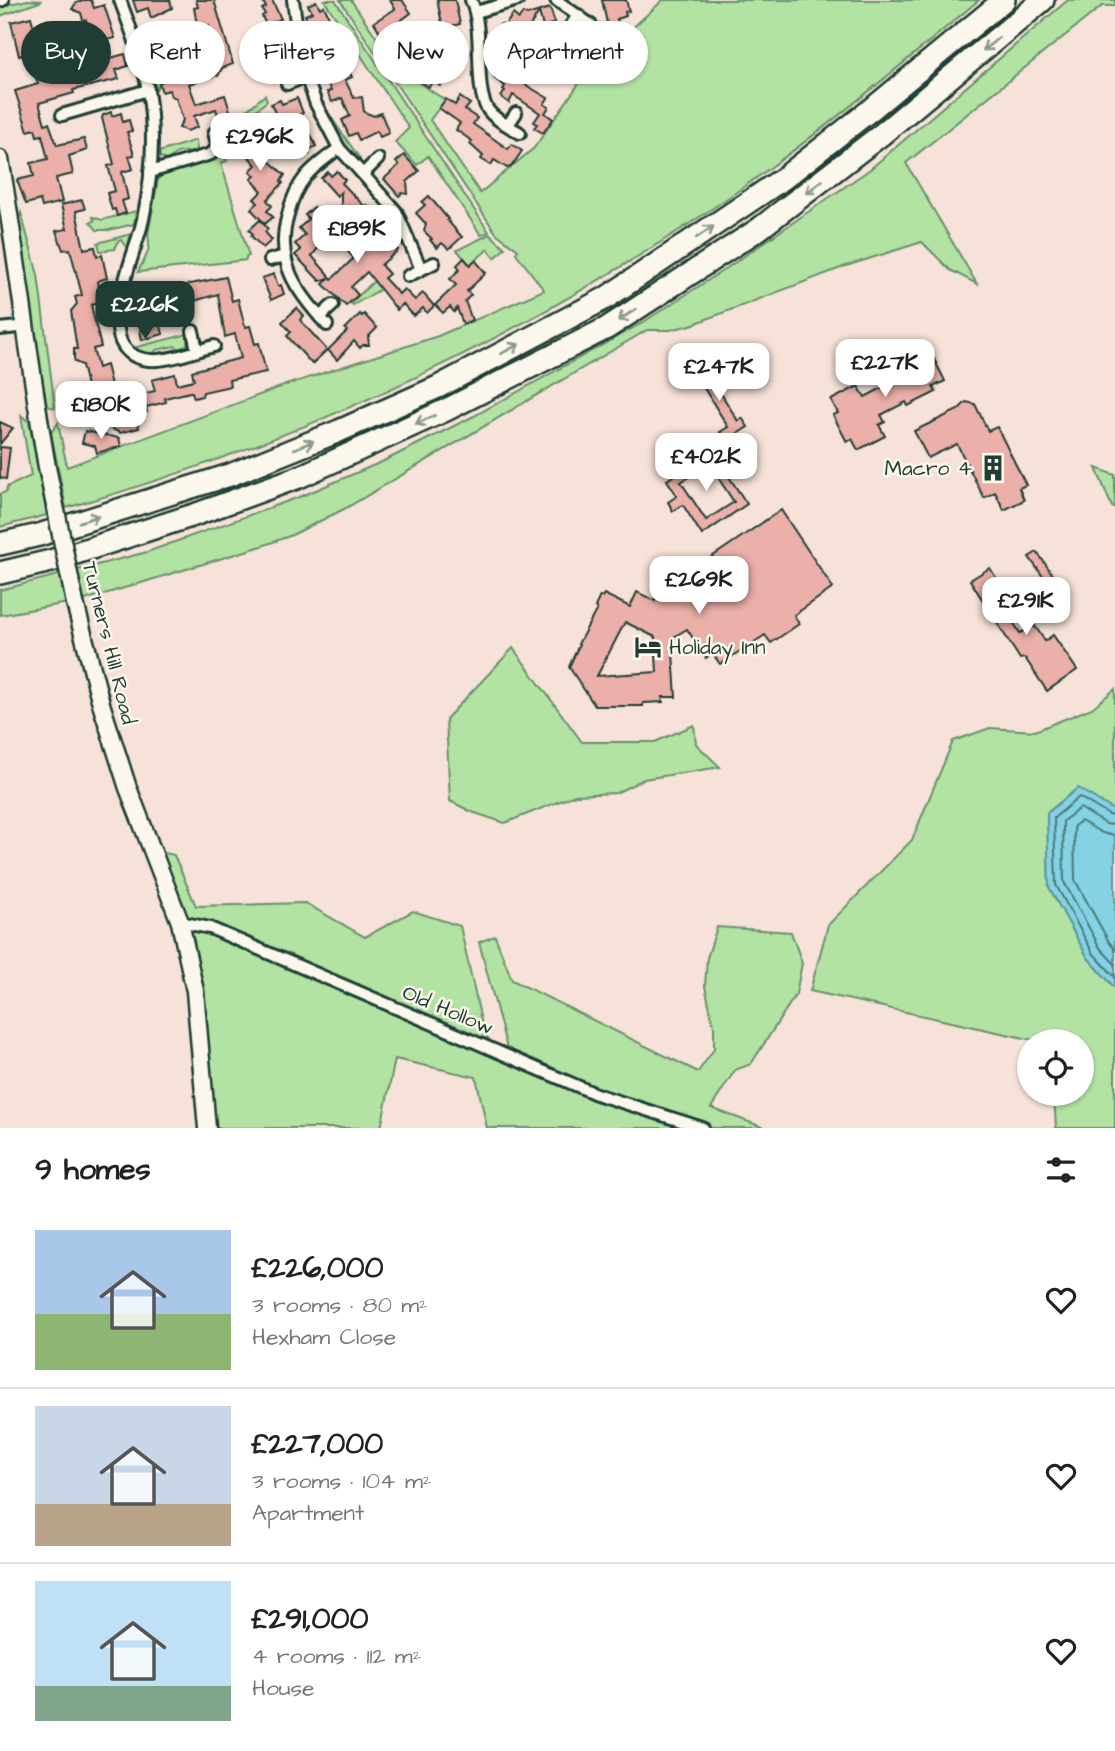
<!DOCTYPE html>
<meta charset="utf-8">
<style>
body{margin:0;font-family:"Architects Daughter",sans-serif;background:#f6f6f6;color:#222;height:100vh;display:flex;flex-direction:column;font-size:26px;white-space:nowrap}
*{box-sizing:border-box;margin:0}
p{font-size:23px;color:#767676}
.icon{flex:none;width:38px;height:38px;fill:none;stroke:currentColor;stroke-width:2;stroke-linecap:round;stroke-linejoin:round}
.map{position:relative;height:1128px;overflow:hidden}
.details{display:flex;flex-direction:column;background:#fff;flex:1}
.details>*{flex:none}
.banner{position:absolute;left:21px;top:21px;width:700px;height:63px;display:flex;gap:14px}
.tools{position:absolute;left:1017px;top:1029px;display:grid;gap:14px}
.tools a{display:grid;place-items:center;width:77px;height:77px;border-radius:50%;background:#fff;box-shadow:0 2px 5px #0004;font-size:35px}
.price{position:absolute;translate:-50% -60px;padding:0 16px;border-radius:14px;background:#fff;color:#222;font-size:23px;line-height:46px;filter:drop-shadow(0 2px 4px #0008)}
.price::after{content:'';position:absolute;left:50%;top:42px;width:21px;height:16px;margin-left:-10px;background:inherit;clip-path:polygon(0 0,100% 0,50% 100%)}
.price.current{background:#1f3d34;color:#fff}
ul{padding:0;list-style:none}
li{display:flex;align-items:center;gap:21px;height:175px;padding:0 35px}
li+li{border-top:2px solid #e0e0e0}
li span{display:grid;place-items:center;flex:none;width:196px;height:140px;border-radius:0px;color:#555}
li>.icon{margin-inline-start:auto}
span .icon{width:84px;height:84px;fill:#fffc;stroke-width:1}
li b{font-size:30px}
h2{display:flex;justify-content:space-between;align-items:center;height:84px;padding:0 35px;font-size:30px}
.pill{padding:0 24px;border-radius:32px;background:#fff;box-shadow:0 2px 5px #0004;font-size:24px;line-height:63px}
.pill.current{background:#1f3d34;color:#fff}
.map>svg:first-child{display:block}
</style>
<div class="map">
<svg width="1115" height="1128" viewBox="0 0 1115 1128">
<rect width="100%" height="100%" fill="#f6e2d8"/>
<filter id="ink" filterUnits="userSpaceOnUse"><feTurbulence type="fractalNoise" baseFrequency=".0143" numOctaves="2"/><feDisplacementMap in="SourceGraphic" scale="14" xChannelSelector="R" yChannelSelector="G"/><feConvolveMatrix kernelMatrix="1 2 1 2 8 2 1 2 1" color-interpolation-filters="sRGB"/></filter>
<g filter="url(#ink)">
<g fill="#b2e3a3" stroke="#68906c" stroke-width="2">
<path d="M28 0 42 1 0 16V6Z"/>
<path d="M324 0H335L489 232 481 235 428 156 417 165 395 142 409 128Z"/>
<path d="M340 0H351L405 79 410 77 445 100 430 120 480 193 534 148 592 65 663 0H979C900 66 822 132 738 191 531 334 308 440 66 508L51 433 58 423 67 467 286 385 438 336 544 290 516 253 518 250 496 233Z"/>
<path d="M1068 0H1115V6H1102L906 163 977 284 950 270 922 242 846 266 691 325 670 330H647L346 508 292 535 262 546 85 600 0 615V590L147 552 302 496 384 461 474 416 642 323 727 268 869 170Z"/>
<path d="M163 53 170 77 160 82 156 90 150 60 151 57Z"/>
<path d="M265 95 267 101 235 128 238 138 221 144 218 134Z"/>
<path d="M326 110 360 159 359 162 341 142Z"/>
<path d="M196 140 197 149 190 153C182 150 173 153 168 161L160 157 159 152Z"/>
<path d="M219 157 226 158 227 161 221 163 249 256 246 257V260L138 272C144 258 152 252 148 235L158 179 162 175Z"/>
<path d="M136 211 134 224 109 230H97L90 222 94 221 93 217 102 220Z"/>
<path d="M21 213 38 275 55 408 46 406 45 402 19 219Z"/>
<path d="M131 234 127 248 121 240 117 242 115 249 100 251 98 243Z"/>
<path d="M490 234 505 248 495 258 488 249 470 265 457 250Z"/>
<path d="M374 281 381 289 353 305 351 303Z"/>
<path d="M188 334 187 345 180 349 175 346 156 350 152 356 133 348Z"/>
<path d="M21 415 29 422 47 515 0 527V494L6 492 7 487 31 476Z"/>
<path d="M1096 468 1115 475V508L1112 507Z"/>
<path d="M513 648 582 742H655L694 725 696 744 720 767 644 779 616 793 575 795 505 823 472 812 450 801 446 719Z"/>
<path d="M1115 689V811L1078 788 1047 813 1049 887 1088 958 1115 988V1128H1056L1055 1110 1051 1094H1082V1041H1038L810 991 828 925 912 840 953 741 990 728 1035 731 1092 708Z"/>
<path d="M160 852 174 855 196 906 305 903 365 937 413 911 460 926 484 1034 511 1064 479 942 495 936 512 980 698 1072 714 1049V1027L705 986 707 958 717 927 791 932 802 963 796 994 751 1064 735 1070 711 1108 765 1128H487L476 1077 395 1059 381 1128H214L204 991 191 940Z"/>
</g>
<path fill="#85d2e4" stroke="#5c969e" stroke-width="2" d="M1078 788 1115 811V988L1088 958 1049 887 1047 813Z"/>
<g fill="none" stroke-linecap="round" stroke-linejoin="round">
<g stroke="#48797a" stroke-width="2">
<path d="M1115 816 1109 815 1079 797 1054 818 1056 885 1093 953 1115 977"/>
<path d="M1115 825 1106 824 1080 808 1063 821 1064 882 1100 948 1115 964"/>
<path d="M1115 836 1102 833 1081 821 1074 826 1075 880 1109 942 1115 949"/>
</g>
</g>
<g fill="#ebb0a9" stroke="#1f3d34" stroke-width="2" fill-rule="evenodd">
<path d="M85 0H91L94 8 104 5 115 38 102 41 100 33 91 36 86 20H83L81 13 72 9 76 3Z"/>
<path d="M133 0H170L172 8 151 18 148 8 137 12Z"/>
<path d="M196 0H214L233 64 222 68 218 76 216 75 189 84 196 104 225 95 231 114 219 118 216 109 194 116 198 127 187 131 179 128 183 120 176 98 171 96 169 90 162 92 159 83 170 77 169 74 174 72 172 65 192 58 194 63 219 55 209 26 198 30 194 8 198 7Z"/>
<path d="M262 0H272L281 19 266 25 262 16 265 14 262 9 266 7Z"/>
<path d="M390 0H402L411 13 396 24 407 42 397 48 391 37 385 41 374 22 395 9Z"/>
<path d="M437 0H455L460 24 443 28Z"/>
<path d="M602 0H626L629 11 625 12 626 16 617 19 621 32 604 37 600 25 607 23Z"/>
<path d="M316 1 320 8 324 6 329 17 311 27 305 15 312 12 308 5Z"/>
<path d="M550 8 555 23 543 27 539 12 524 35 519 32 505 55 496 49 502 36 495 32 501 24 505 26 513 14 519 19 523 13 527 15Z"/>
<path d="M31 17 40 49 19 56 11 22Z"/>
<path d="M450 35 462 43 459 46 469 53 462 62 459 59 440 86 433 81 429 87 419 81Z"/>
<path d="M563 37 591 56 590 58 593 60 582 76 559 60 558 62 544 53 548 47Z"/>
<path d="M329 39 343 69 347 67 352 77 345 80 354 98 362 97 364 112 374 116 381 113 389 133 380 137 377 131 359 140 356 133 349 136 342 120 350 116 342 98 332 102 327 92 331 91 313 52 323 47 321 43Z"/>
<path d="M286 42 290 53 284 56 288 64 267 73 264 66 256 69 251 59Z"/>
<path d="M125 54 128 66 116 70 119 79 73 90 74 93 39 103 45 124 49 123 57 145 84 139 87 150 69 156 73 174 56 178 62 202 42 207 40 200 26 204 17 180 34 176 31 163 48 159 42 135 37 136 35 129 28 131 15 91 38 84 36 78 44 76 42 69 53 66 55 74 78 68 83 57 92 63Z"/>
<path d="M503 64 512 70 509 75 548 98 544 104 549 107 545 113 553 119 543 133 534 128 537 124 534 122 540 113 513 95 509 103 501 97 505 91 503 90 505 86 494 78Z"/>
<path d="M460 97 470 104 465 110 477 118 473 124 508 149 512 144 522 151 511 167 507 168 494 160 491 165 481 159 483 156 470 144 472 141 456 130 460 123 439 108 446 99 455 105Z"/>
<path d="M297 98 303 113 280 124 271 104 280 100 282 104Z"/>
<path d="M111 112 112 116 121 113 123 122 129 120 132 131 127 132 134 155 129 156 133 169 122 172 128 199 122 201 126 213 117 216 115 209 112 210 107 193 115 191 108 166 114 164 102 118 103 115Z"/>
<path d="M250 127 263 156 285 175 281 181 283 183 267 200 272 206 267 211 273 217 265 224 251 209 258 203 254 199 262 191 251 179 255 176 250 171 256 165 242 149 235 152 231 143 241 139 238 131Z"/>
<path d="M311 135 316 146 307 151 309 154 298 159 291 144Z"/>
<path d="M404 155 419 171 407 182 408 194 402 193 399 196 384 179 399 165 396 162Z"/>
<path d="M337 171 345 180 342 183 365 207 367 205 377 215 360 231 351 221 345 220 341 216V192L337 196 321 178 328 172 331 176Z"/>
<path d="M429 196 448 219 447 220 462 237 449 249 442 243 437 248 430 240 432 239 424 231 426 224 416 213 425 205 422 202Z"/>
<path d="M82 200 85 209 76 211 84 249 95 247 97 256 102 255 107 278 98 281 101 302 91 305 101 347 93 349 98 368 106 365 112 389 116 388 117 391 135 386 137 395 155 391 152 380 175 374 177 384 194 380 192 371 241 358 235 334 225 337 218 294 194 301 196 310 187 313 180 286 226 277 232 301 238 299 244 323 246 327 250 326 255 344 259 343 266 372 229 380 230 386 203 392 202 396 194 398 192 392H190L165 398 166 402 146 407 147 412 136 415 139 428 120 433 83 414 85 410 81 408 85 400 81 398 87 386 82 365 75 362 74 358V349H77L71 311 77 304 75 297 82 295 70 249 63 250 56 231 67 229 61 205Z"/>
<path d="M314 207 328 223 318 232 322 236 318 239 322 243 312 256 332 279 354 258 344 247 362 230 374 243 390 228 398 235 394 239 399 244 396 247 398 250 381 265 389 274 384 278 399 294 404 289 415 300 423 293 434 306 427 313 423 308 414 316 403 304 397 310 367 272 351 287 358 295 346 306 323 284 329 278 320 281 295 255 301 250 295 244 305 235 299 228 309 219 305 215Z"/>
<path d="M260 220 268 229 265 232 272 240 263 248 251 236 253 234 249 230Z"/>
<path d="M464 258 470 265 475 260 486 273 467 291 471 295 465 301 472 320 463 324 457 308 454 312 450 307 443 313 435 305 456 285 450 279 460 269 457 265Z"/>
<path d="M274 274 278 286 281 285 284 294 271 300 262 278Z"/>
<path d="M157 290 161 306V310L157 311 163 334 142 340 140 330 144 329 138 306 147 304 145 293Z"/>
<path d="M297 308 304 316 300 320 327 350 312 364 287 336 291 332 282 322Z"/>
<path d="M360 314 362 316 364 314 377 328 368 337 369 345H363L360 348 354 341 337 360 328 350 347 331 345 329Z"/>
<path d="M931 353 945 381 933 387 936 392 908 406 906 402 881 415 885 422 879 425 885 436 858 450 852 439 847 442 833 415 838 413 831 400 858 386 865 397 884 387 880 380 892 374 889 369 916 356 918 360Z"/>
<path d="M701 361 738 421 742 418 748 427 726 441 720 432 728 427 691 367Z"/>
<path d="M966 402 975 404 988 431 997 427 1026 485 1019 488 1024 500 1004 510 995 492 984 498 957 444 928 458 914 431 958 410Z"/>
<path d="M0 422 13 428 0 444Z"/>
<path d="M85 431 119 438 121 446 97 453 95 446 82 443Z"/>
<path d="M0 447 10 448 6 479 0 478Z"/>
<path d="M712 451 747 504 702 535 683 505 673 511 668 502 677 496 667 480ZM709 464 734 502 706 520 681 482Z"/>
<path d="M781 510 833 588 794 615 799 624 771 643 765 635 720 664 712 653 706 658 687 629 672 638 676 697H662L663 702 643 703V706H595L569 667 579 645 578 644 597 609 595 607 600 596 602 597 604 594 630 607 637 592 655 601V589L675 588 700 571 697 567ZM625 622 655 637 657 672 597 676Z"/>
<path d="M1037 552 1064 591 1057 596 1029 557Z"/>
<path d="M990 568 1006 594 996 601 1005 616 1008 614 1020 633 1035 626 1045 641 1053 635 1077 670 1047 691 1025 658 1020 659 970 580Z"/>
</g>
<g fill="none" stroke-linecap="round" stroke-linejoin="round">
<g stroke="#1f3d34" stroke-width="16">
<g id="street">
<path d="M120 0C131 30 143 60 148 91 155 133 152 178 143 219 137 250 104 319 124 347 144 374 189 352 214 346"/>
<path d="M293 0 302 65 316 104 339 148 396 211 421 269"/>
<path d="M471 0C485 31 473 88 488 110 495 120 509 126 520 133"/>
<path d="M556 0 591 25"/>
<path d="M0 1 3 0"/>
<path d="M476 12 518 0"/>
<path d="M568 30 578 15"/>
<path d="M138 53 188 36"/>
<path d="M287 84 305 77"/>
<path d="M62 115 148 90"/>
<path d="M508 125 516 113"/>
<path d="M150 172 211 154 216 149 217 143 214 133"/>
<path d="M363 174 378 159"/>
<path d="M270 260 285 256"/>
<path d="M408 276 434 263"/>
<path d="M320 317 333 305"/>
<path d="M327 325C297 292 274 262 288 215 291 201 297 187 306 176 315 165 328 157 339 148"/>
<path d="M0 329 27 326"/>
<path d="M193 331 197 350"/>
<path d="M180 922 210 928 596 1094 703 1128"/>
</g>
</g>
<g stroke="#1f3d34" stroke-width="21">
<g id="secondary">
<path d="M0 159C18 262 29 365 47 467"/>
<path d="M75 603 102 707 128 788 180 922 195 991 207 1128"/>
</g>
</g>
<g stroke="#1f3d34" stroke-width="26">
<g id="highway">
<path d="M0 544 39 535 230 475 339 431 438 387 606 298 784 178 873 108 1004 0"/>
<path d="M0 573 51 561 194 515 299 477 446 410 607 328 759 229 882 134 1043 0"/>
</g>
</g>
<use href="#street" stroke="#fbf7ec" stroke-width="10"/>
<use href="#secondary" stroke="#fbf7ec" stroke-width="16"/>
<use href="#highway" stroke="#fbf7ec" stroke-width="21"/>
<g stroke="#1f3d34" stroke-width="21" stroke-linecap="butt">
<path id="secondary-bridge" d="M47 467 75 603"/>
</g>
<use href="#secondary-bridge" stroke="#fbf7ec" stroke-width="16"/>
</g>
<defs><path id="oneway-shaft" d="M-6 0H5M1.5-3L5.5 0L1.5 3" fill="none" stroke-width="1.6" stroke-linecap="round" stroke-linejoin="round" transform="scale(1.75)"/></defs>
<g stroke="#8d9a90">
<use href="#oneway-shaft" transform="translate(991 44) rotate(140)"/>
<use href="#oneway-shaft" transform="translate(814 187) rotate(143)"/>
<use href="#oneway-shaft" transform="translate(705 232) rotate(-34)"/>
<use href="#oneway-shaft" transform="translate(627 315) rotate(147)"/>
<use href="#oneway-shaft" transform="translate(510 349) rotate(-28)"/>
<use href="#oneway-shaft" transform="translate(425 420) rotate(155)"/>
<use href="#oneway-shaft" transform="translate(304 445) rotate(-22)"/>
<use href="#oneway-shaft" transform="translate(89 519) rotate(-18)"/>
</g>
</g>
<defs>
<g id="building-bare" transform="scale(2.1)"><path d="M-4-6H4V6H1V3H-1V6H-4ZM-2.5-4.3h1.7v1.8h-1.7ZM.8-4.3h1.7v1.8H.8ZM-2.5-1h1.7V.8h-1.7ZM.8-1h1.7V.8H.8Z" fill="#1f3d34" stroke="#fbf7ec" stroke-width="2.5" paint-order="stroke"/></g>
<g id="hotel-bare" transform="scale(2.1)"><path d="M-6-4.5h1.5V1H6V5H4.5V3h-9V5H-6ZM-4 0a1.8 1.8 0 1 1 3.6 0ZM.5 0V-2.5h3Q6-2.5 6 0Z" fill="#1f3d34" stroke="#fbf7ec" stroke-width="2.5" paint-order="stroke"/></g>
</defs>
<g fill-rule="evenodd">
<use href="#building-bare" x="993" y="468"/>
<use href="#hotel-bare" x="648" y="647"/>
</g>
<g text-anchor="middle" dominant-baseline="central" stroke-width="5" stroke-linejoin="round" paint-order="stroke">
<g font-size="21" fill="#1f3d34" stroke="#fbf7ec" text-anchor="end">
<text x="972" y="468">Macro 4</text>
<text x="669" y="647" text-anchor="start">Holiday Inn</text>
</g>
<g font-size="21" fill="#1f3d34" stroke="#fbf7ec">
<text transform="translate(109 643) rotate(76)">Turners Hill Road</text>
<text transform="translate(448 1010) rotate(23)">Old Hollow</text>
</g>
</g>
</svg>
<div class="tools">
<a><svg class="icon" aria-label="locate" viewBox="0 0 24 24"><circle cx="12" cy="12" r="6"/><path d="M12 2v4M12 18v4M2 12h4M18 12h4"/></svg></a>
</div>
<b class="price" style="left:260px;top:173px">£296K</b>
<b class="price" style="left:357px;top:265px">£189K</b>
<b class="price current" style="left:145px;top:341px">£226K</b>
<b class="price" style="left:885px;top:399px">£227K</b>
<b class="price" style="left:719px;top:403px">£247K</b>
<b class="price" style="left:101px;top:441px">£180K</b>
<b class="price" style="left:706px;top:493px">£402K</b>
<b class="price" style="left:699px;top:616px">£269K</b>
<b class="price" style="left:1026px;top:637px">£291K</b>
<div class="banner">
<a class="pill current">Buy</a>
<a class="pill">Rent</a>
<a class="pill">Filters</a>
<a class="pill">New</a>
<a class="pill">Apartment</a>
</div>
</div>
<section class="details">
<h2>9 homes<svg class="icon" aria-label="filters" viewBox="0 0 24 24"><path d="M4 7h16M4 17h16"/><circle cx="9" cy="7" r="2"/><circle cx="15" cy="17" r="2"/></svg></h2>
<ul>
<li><span style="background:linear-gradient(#a9c7e8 60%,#8fb573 0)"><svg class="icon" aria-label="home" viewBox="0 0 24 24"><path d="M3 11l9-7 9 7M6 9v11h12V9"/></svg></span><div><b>£226,000</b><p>3 rooms · 80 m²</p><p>Hexham Close</p></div><svg class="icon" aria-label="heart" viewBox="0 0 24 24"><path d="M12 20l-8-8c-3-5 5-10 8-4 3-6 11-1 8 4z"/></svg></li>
<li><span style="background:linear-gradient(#c9d6e8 70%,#b9a48a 0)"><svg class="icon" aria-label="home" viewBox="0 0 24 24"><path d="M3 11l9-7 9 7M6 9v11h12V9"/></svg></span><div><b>£227,000</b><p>3 rooms · 104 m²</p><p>Apartment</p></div><svg class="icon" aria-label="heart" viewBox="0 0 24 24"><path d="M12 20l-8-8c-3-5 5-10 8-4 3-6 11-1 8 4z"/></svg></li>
<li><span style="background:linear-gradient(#bfe0f5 75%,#7fa58c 0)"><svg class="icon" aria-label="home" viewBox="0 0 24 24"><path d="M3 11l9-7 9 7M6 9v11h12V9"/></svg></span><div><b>£291,000</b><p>4 rooms · 112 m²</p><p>House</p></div><svg class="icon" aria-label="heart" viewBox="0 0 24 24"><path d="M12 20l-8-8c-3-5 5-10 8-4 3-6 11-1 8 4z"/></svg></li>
</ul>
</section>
